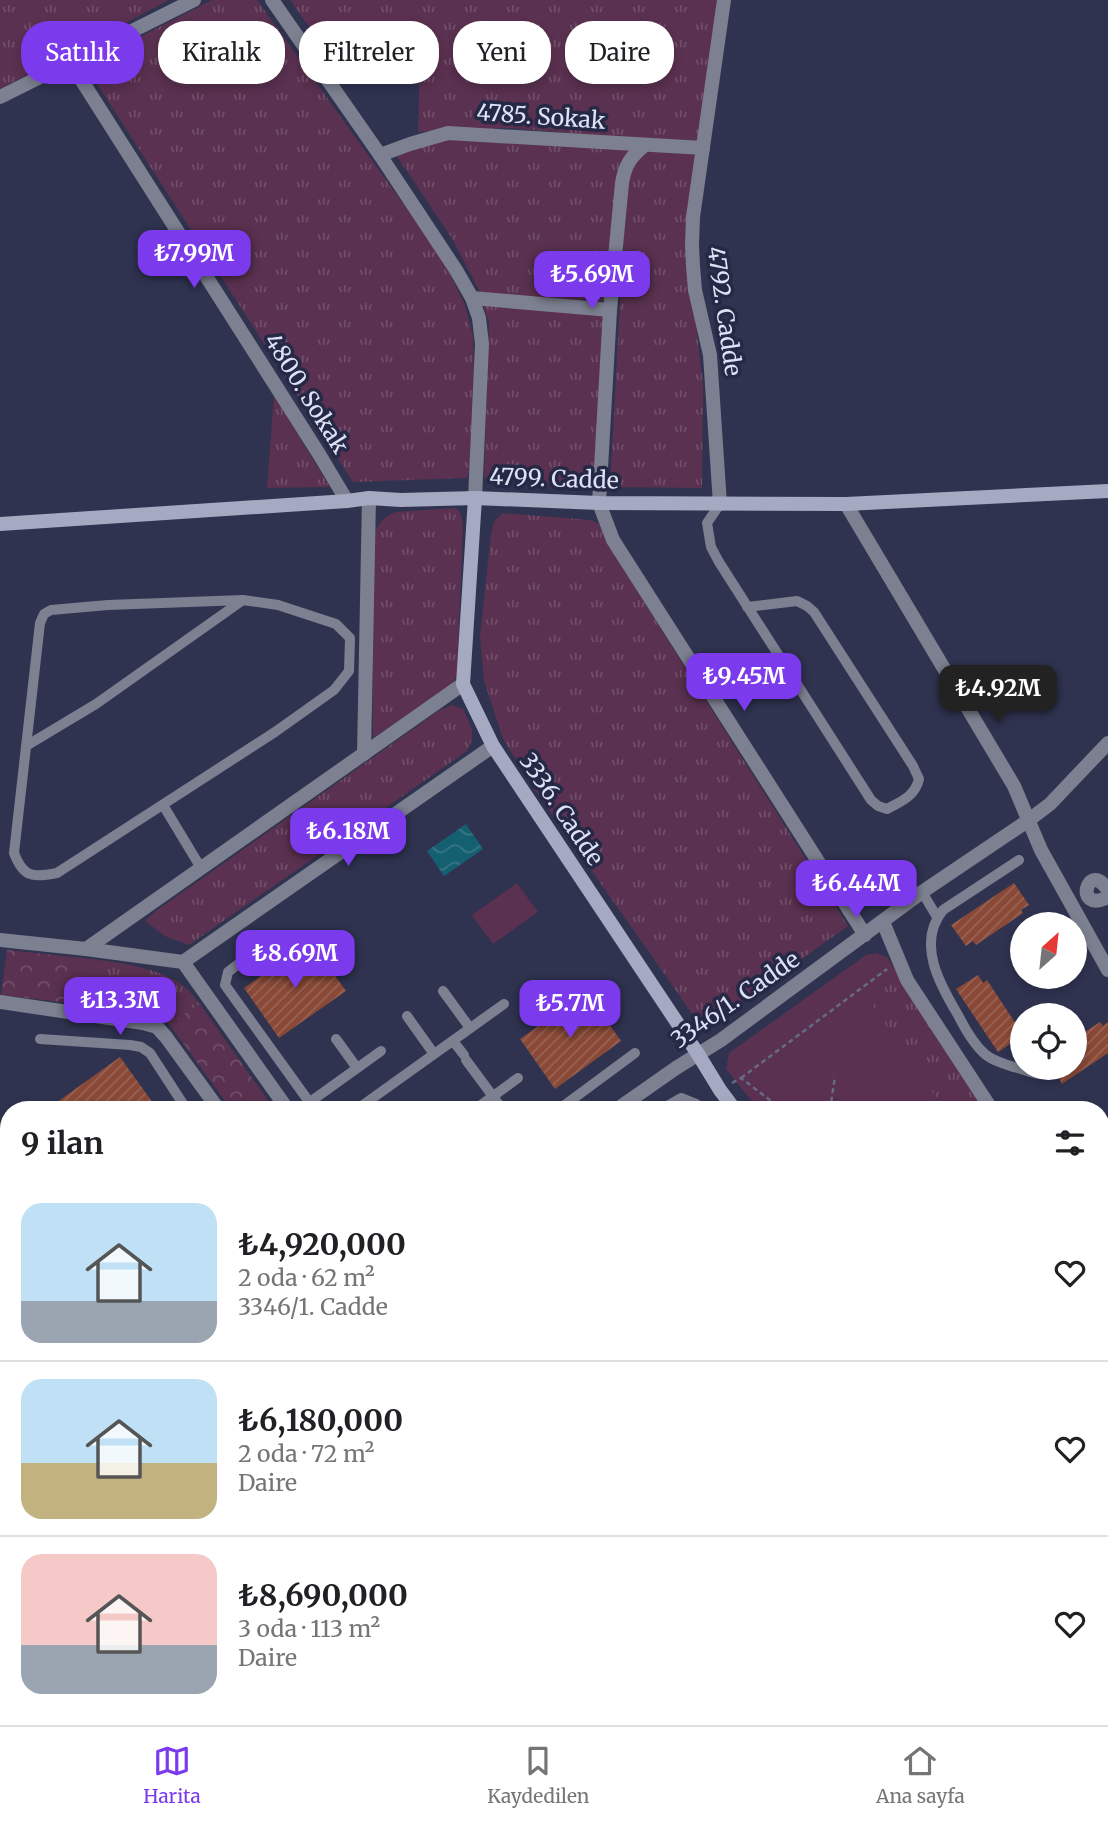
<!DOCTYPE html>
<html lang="tr">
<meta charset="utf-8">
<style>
body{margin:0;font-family:Merriweather,serif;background:#f2f2f2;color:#202124;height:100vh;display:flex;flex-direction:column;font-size:26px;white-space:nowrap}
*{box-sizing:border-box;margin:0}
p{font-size:23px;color:#757577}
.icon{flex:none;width:38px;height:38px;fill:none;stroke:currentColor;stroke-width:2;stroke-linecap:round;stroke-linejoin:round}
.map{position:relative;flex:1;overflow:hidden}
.sheet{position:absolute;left:0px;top:1101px;width:1110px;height:625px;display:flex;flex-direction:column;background:#fff;border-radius:28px 28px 0 0;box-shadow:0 4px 10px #0003}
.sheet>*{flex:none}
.top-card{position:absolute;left:21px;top:21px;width:700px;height:63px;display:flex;gap:14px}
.needle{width:46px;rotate:27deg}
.buttons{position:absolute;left:1010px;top:912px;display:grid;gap:14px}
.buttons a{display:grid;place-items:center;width:77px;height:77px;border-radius:50%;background:#fff;box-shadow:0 4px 10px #0003;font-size:35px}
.price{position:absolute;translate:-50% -60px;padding:0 16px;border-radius:14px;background:#7c3aed;color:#fff;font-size:23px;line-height:46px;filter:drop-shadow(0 2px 4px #0008)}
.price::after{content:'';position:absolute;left:50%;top:42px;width:21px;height:16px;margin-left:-10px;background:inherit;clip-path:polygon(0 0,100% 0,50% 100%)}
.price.active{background:#222;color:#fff}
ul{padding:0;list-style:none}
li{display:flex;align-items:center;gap:21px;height:175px;padding:0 21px}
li+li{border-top:2px solid #e0e0e0}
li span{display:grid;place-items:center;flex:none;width:196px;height:140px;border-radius:21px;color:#555}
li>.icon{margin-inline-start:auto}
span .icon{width:84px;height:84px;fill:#fffc;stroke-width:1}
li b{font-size:30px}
h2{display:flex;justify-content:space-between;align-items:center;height:84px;padding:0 21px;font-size:30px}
.chip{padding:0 24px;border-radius:28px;background:#fff;box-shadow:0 4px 10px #0003;font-size:24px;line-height:63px}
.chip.active{background:#7c3aed;color:#fff}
.tab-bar{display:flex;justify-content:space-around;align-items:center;height:98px;border-top:2px solid #e0e0e0;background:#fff;font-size:19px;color:#757577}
.tab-bar a{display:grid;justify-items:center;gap:4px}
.tab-bar .active{color:#7c3aed}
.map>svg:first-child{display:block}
</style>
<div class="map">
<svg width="1108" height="1725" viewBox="0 0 1108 1725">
<defs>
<pattern id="grass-tufts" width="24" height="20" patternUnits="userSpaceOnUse" patternTransform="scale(1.75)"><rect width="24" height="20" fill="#5a3150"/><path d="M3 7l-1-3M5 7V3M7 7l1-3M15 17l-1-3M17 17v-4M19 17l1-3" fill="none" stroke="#714f6a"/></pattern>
<pattern id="forest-crowns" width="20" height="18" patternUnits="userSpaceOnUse" patternTransform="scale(1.75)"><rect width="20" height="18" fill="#5a3150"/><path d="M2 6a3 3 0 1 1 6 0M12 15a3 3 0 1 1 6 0" fill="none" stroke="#714f6a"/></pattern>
<pattern id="water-waves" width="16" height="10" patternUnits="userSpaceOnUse" patternTransform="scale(1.75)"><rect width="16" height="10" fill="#146071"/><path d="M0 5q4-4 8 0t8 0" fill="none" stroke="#367686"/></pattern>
<pattern id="building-hatch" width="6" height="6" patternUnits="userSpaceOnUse" patternTransform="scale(1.75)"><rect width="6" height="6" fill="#894936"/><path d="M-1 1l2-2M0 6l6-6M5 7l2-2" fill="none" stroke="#996354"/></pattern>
</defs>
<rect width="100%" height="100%" fill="#2f3350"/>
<g fill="url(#grass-tufts)">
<path d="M0 0H169L0 89Z"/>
<path d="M212 0H257L442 258 465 305 473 337 475 448 467 478 353 482 85 65Z"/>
<path d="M290 0H717L699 144 510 128 418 132 420 58 329 55Z"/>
<path d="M464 138 631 148 619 170 604 300 597 306 482 296 453 240 396 155 445 140Z"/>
<path d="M648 151 699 155 696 325 703 385 702 488 610 487 627 175 634 160Z"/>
<path d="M482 302 604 315 594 487 484 478 489 323Z"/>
<path d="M274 396 330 487 267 488Z"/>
<path d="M456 508 461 514 463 525 457 675 453 683 373 738 372 536C379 524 383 516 396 512Z"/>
<path d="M502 513 591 520 599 524 608 545 848 926 703 1029 535 790 503 739 484 681 480 637 491 534 494 522Z"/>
<path d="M452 705 463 709C471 726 477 734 467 751L189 945 165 936 145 921 156 911 440 710Z"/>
<path d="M83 958C113 962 167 967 189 991 193 995 196 1000 200 1004L169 1024 156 1016 78 1004Z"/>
<path d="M897 973 985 1109H944L867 998Z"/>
<path d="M0 1515 9 1516V1641L0 1640Z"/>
<path d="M1101 1620 1108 1630V1715L1096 1725H1010L1009 1717H1101Z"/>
<path d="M549 1717H632L620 1725H537Z"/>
<path d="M674 1717H930L932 1725H680Z"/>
</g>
<g fill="url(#forest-crowns)">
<path d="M7 950 83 958 78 1004 1 995Z"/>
<path d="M200 1004 274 1109H231L169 1024Z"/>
</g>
<g fill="#5a3150">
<path d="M517 883 538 912 493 944 472 915Z"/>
<path d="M877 953 887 957 897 973 867 998 944 1109H758L726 1069 729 1053 866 955Z"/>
<path d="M1101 1336 1108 1346V1407L1101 1411Z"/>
</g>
<path fill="url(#water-waves)" d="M466 824 483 849 444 876 427 851Z"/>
<g fill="url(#building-hatch)">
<path d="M1014 883 1029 905 1021 910 1023 913 976 945 973 941 966 946 951 925Z"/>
<path d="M310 941 346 991 279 1038 244 988Z"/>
<path d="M978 975 983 983 987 980 1018 1027 1014 1030 1019 1038 998 1052 956 989Z"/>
<path d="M586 992 621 1041 555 1089 520 1039Z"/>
<path d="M1100 1022 1103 1026 1108 1022V1053L1062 1084 1053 1068H1074V1039Z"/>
<path d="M120 1057 158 1110H46Z"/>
</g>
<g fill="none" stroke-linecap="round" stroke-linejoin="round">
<g stroke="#666a84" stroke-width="2.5" stroke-dasharray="5 3.5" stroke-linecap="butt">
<path d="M741 1078 887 969"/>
<path d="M732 1083 741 1078 783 1110"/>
<path d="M830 1110 835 1076"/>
<path d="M1101 1348 1108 1354"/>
</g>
<g stroke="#7d8090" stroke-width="10">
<path d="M720 504 707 523 711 547 719 562 871 800 878 806 887 809C902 801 915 796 919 779L913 766 814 612 807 606 797 601 747 607"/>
<path d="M243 600 278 605 336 624 350 638 349 671 334 690 275 732 57 873C32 878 23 877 14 853L40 623 44 614 51 610 108 605Z"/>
<path d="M26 746 96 704 243 600"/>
<path d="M163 805 201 868"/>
<path d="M1019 860 943 910C916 943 940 985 958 1015 965 1029 974 1045 986 1055 995 1062 1010 1066 1021 1069 1031 1072 1039 1076 1048 1073"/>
<path d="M922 892 937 917"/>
<path d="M259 948 228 972 225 985 315 1110"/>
<path d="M443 991 470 1028"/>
<path d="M407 1016 434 1054"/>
<path d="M40 1039 130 1045 141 1047 150 1053 187 1110"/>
<path d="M336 1039 357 1068"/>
<path d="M453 1041 464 1055"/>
<path d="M466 1060 503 1110"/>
<path d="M310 1102 381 1051"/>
<path d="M356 1110 504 1004"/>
<path d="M474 1110 518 1078"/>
<path d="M558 1110 635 1053"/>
<path d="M660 1110 681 1098 696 1104 701 1110"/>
<path d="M0 1428 9 1422"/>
</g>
<g stroke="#7d8090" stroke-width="14">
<path d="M272 0 380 155 456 270 472 298 479 318 482 344 475 498"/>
<path d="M70 62 319 454 347 501"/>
<path d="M0 97 194 0"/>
<path d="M645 145C631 156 625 165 622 183L610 310 599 503 613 540 865 935"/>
<path d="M380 155 410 144 448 133 703 148"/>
<path d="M472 298 610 310"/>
<path d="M720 504 710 355 695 290 693 266 692 245 693 217 724 0"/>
<path d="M846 504 1014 786 1041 850 1108 970"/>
<path d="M364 754 369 498"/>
<path d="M1108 890C1087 858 1073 915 1108 897"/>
<path d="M883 922 907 980 992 1110"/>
<path d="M0 940 86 949 183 962 288 1110"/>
<path d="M86 949 463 684"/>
<path d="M183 962 493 746"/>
<path d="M0 1002 143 1023 157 1027 166 1037 219 1110"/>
<path d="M616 1110 676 1068 721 1040 922 892 1029 820 1050 804 1108 743"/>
<path d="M1101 1168 1108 1169"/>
<path d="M1101 1277 1108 1289"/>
<path d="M1101 1422 1108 1418"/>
<path d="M0 1501H9"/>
<path d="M0 1655 8 1645"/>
<path d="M217 1717 223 1725"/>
<path d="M665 1717 671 1725"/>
<path d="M941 1717 943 1725"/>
<path d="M5 1725 11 1717"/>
<path d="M63 1725 69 1717"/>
<path d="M120 1725 126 1717"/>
<path d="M180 1725 186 1717"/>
<path d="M524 1725 536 1717"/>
<path d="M629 1725 640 1717"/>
<path d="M1107 1725 1108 1724"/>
</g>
<g stroke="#a5aac2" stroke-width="14">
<path d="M475 498 463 684 493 746 698 1054 720 1090 735 1110"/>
<path d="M0 524 347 501 369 498 401 500 475 498 599 503 846 504 1108 491"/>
<path d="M1101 1601 1108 1612"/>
</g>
</g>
<g text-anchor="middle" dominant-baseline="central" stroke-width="7" stroke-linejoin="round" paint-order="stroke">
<g font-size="23" fill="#dee2f5" stroke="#252945">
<text transform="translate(541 116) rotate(4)">4785. Sokak</text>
<text transform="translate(725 311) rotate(82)">4792. Cadde</text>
<text transform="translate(307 393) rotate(58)">4800. Sokak</text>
<text transform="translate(554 478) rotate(2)">4799. Cadde</text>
<text transform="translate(562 809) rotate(56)">3336. Cadde</text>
<text transform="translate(735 999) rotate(-35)">3346/1. Cadde</text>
</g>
</g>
</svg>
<div class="buttons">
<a><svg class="needle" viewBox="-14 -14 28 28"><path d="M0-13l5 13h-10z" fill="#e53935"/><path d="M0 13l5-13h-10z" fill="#757577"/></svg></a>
<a><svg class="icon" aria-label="locate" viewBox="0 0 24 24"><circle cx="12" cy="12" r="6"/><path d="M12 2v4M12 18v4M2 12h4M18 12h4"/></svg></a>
</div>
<b class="price" style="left:194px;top:290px">₺7.99M</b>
<b class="price" style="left:592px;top:311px">₺5.69M</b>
<b class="price" style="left:744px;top:713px">₺9.45M</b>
<b class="price active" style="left:998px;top:725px">₺4.92M</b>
<b class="price" style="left:348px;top:868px">₺6.18M</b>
<b class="price" style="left:856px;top:920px">₺6.44M</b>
<b class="price" style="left:295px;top:990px">₺8.69M</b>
<b class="price" style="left:120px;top:1037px">₺13.3M</b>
<b class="price" style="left:570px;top:1040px">₺5.7M</b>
<div class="top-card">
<a class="chip active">Satılık</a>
<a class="chip">Kiralık</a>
<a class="chip">Filtreler</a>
<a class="chip">Yeni</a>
<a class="chip">Daire</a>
</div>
<section class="sheet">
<h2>9 ilan<svg class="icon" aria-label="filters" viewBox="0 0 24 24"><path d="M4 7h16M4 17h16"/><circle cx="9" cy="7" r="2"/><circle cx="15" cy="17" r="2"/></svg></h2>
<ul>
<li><span style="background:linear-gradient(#bfe0f5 70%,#9aa5b1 0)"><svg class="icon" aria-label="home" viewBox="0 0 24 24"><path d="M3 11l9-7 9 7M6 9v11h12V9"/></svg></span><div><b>₺4,920,000</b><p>2 oda · 62 m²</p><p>3346/1. Cadde</p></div><svg class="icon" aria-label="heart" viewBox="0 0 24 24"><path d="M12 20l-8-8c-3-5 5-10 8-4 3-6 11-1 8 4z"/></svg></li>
<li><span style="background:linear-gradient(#bfe0f5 60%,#c2b280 0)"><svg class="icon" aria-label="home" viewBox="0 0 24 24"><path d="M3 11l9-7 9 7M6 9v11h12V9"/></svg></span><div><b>₺6,180,000</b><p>2 oda · 72 m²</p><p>Daire</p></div><svg class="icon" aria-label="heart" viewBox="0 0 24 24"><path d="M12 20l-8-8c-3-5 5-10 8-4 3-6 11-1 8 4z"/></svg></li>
<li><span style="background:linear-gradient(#f6c9c9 65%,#9aa5b1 0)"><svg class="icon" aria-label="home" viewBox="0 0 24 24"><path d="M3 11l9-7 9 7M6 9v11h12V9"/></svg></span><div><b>₺8,690,000</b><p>3 oda · 113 m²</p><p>Daire</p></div><svg class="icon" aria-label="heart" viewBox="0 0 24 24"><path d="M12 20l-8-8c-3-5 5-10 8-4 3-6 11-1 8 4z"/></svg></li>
</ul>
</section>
</div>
<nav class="tab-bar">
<a class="active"><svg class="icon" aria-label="map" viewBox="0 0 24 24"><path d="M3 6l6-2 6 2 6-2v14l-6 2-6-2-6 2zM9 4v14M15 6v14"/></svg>Harita</a>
<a><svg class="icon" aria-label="saved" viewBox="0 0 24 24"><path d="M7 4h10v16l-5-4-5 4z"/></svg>Kaydedilen</a>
<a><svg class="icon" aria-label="home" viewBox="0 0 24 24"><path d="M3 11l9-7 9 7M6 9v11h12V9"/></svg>Ana sayfa</a>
</nav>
